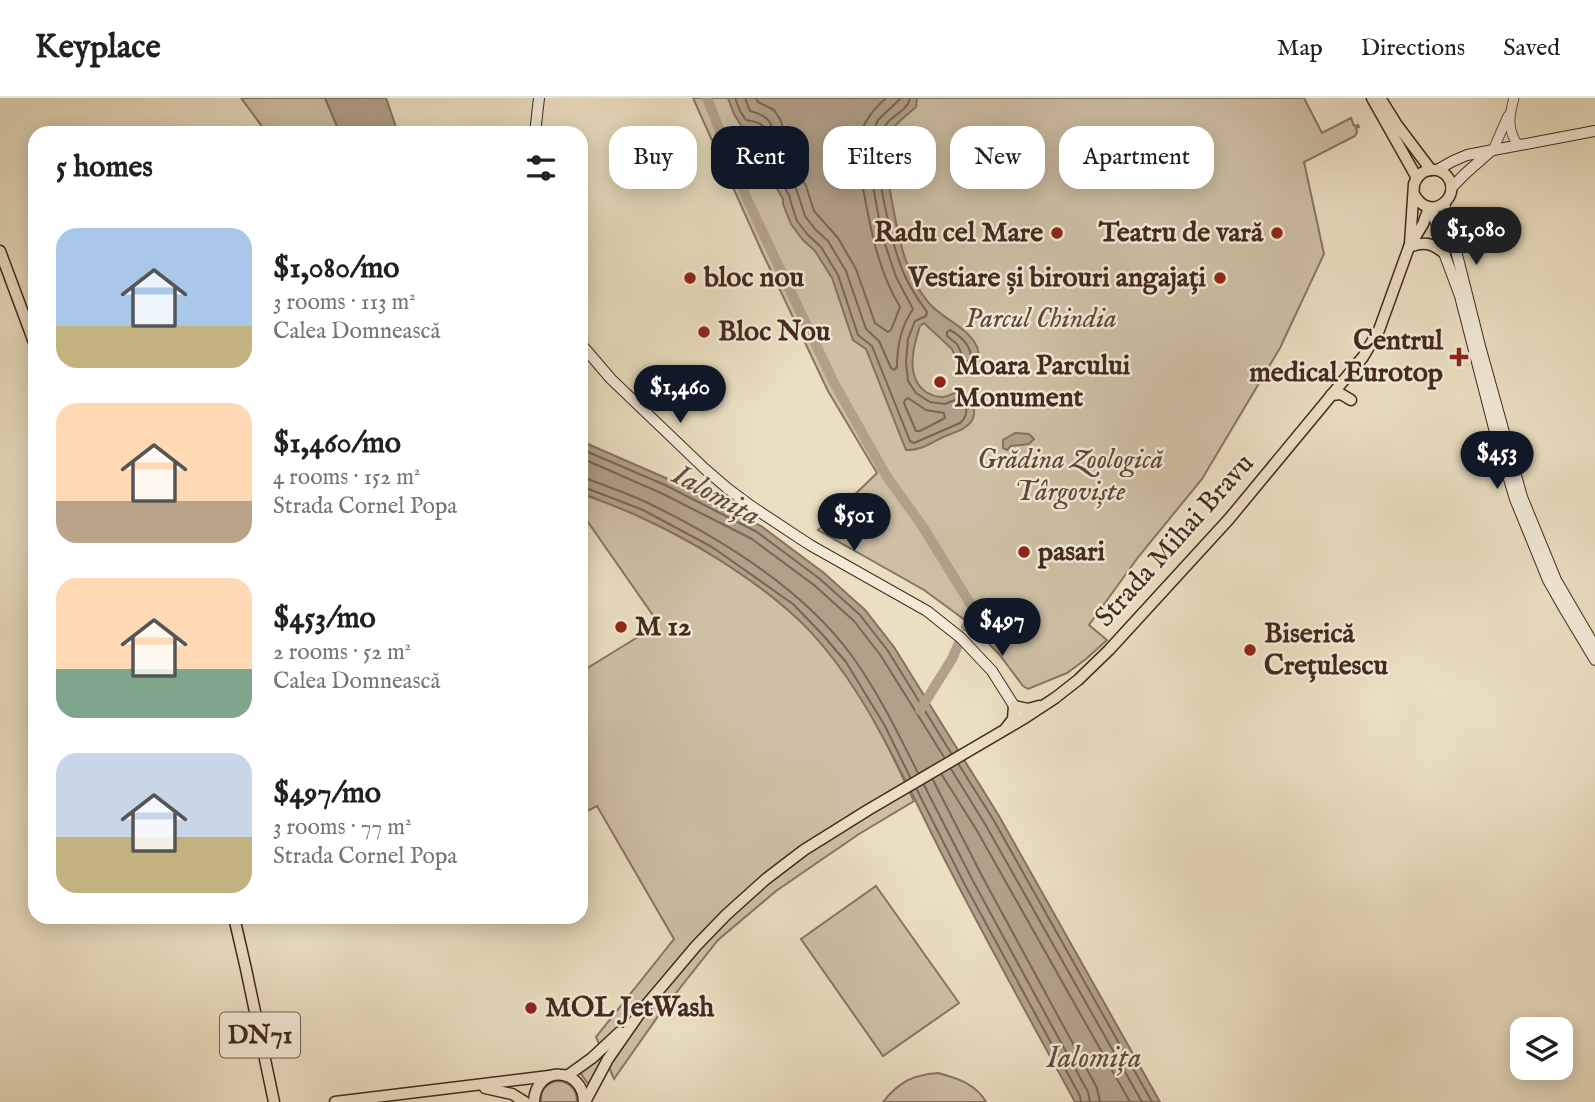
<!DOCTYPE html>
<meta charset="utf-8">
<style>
body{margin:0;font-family:"IM FELL English",serif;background:#f6f6f6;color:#202124;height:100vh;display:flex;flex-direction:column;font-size:26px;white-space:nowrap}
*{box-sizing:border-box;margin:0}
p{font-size:23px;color:#757577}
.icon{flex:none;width:38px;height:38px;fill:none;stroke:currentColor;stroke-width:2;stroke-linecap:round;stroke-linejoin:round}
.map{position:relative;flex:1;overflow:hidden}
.sheet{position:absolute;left:28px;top:28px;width:560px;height:798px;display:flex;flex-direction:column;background:#fff;border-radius:21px;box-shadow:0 4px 18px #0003}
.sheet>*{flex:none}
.banner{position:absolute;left:609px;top:28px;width:665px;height:63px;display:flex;gap:14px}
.controls{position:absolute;left:1510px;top:919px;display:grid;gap:14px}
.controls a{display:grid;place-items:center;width:63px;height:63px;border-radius:14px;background:#fff;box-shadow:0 4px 18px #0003;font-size:35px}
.price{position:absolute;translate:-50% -60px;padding:0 16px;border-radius:24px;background:#111827;color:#fff;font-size:23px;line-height:46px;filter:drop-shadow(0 2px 4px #0008)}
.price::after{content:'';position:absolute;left:50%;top:42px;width:21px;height:16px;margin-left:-10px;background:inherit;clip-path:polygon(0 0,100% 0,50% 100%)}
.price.selected{background:#222;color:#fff}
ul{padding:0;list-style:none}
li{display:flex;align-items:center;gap:21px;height:175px;padding:0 28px}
li span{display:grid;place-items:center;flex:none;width:196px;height:140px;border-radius:21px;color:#555}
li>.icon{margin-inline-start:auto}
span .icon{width:84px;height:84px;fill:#fffc;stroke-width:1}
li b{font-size:30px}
h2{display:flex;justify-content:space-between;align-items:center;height:84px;padding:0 28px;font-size:30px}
.tag{padding:0 24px;border-radius:21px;background:#fff;box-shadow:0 4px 18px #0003;font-size:24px;line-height:63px}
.tag.selected{background:#111827;color:#fff}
header{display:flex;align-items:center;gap:42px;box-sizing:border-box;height:98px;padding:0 35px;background:#fff;border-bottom:2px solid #e0e0e0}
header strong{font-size:33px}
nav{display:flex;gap:38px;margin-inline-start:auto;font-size:24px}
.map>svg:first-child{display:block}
</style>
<header>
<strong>Keyplace</strong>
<nav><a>Map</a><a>Directions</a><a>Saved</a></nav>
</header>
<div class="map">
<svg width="1595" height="1004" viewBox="0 0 1595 1004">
<rect width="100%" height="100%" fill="#eadfc1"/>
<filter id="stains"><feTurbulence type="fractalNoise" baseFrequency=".00286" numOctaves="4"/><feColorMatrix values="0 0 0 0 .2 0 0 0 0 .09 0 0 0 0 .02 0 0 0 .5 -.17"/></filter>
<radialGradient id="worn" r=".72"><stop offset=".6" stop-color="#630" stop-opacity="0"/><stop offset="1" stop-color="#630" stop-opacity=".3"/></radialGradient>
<g fill="#cec0a5" stroke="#887462" stroke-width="2">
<path d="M241 0H325L340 35H267Z"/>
<path d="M693 0H1304L1322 35 1351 20 1354 28 1358 27 1359 29 1356 30 1357 34 1355 38 1304 64 1324 156 1280 250 1202 381 1139 458 1089 527 1107 542 1086 561 1067 575 1028 591 1023 588 999 556 969 525 924 492 818 432 877 375 828 293 762 154Z"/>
<path d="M581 395C601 403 621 410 641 419 711 452 794 504 840 568 870 609 892 657 914 703L859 736 776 793 718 842 661 914 614 981 606 962 589 987 581 976 577 974 603 955 596 939 674 841 597 708 581 716V574L659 526 581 414Z"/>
<path d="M876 788 959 905 883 958 801 841Z"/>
<path d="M938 975C957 980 976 986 986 1004H883C899 984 912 977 938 975Z"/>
<path d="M556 983C569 983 577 991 577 1004H541C540 993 546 986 556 983Z"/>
</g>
<g fill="#b1a18a" stroke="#85715f" stroke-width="2">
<path d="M325 0H386L398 35H340Z"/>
<path d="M728 0H917L916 9C903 20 890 29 885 46 881 61 887 78 890 93 897 130 903 174 928 204 942 221 966 228 976 247 980 253 978 261 978 268L965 273 959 268 952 251 924 225 920 228C913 249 905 279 926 294 931 297 936 299 942 299 949 299 955 294 962 292 974 303 981 320 964 330 958 334 950 336 943 339 931 345 920 353 906 352L866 251 853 242 832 180 815 153 803 142 791 126 783 106V101L750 45 758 37 757 34 753 30 744 32 734 16Z"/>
<path d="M1015 335 1029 336 1034 341 1029 346 1011 348 1007 352 1003 350V342Z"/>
<path d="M581 343 668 381 761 428 824 475 865 512 894 549 999 718 1160 1004H1075C1032 925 988 846 947 766 903 681 861 575 788 512 745 475 691 442 640 419 621 410 601 403 581 395Z"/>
</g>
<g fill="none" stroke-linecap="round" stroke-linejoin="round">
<g stroke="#7a6554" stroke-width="2">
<path d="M735 0 740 13 746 22C768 25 766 30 760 48L789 97 791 105 797 123 808 137 821 149 838 177 858 237 872 248 910 343 914 345 960 325C968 318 969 307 960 300L945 306 930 304 916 295 908 283 906 264 908 241 915 223 926 218 927 214C919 203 911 191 905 178 894 155 872 65 879 42 881 35 884 28 889 23 896 16 908 11 910 0"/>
<path d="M745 0 750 13C771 18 776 28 771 49L797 93 805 118 815 131 828 143 846 173 866 231 879 243 891 270 894 272 897 269C897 248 901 228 913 211L896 179 882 137 868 61 869 43 878 22 901 0"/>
<path d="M756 0 758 4 774 12 780 21 784 32 782 48 806 88 814 113 838 140 856 171 875 225 888 234 891 232 900 209C879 174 871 134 864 95 860 77 855 58 859 40 864 23 873 12 886 0"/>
<path d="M950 232C961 238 974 250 970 263H965L957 246 947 238V234Z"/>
<path d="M908 300 926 312 944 315 945 320 920 333H916L904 305 905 302Z"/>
<path d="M581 351 665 387 757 434 820 481 860 517 888 553 951 655"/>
<path d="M581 360 661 395 752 441 814 487 854 523 881 558 944 659"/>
<path d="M581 380 588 381C608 389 629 396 648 405 722 441 803 491 852 558 878 594 898 635 918 675"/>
<path d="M581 389 586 390 643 412 712 449 793 506 822 536 846 564 885 628 910 679"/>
<path d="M959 667 993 721 1152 1004"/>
<path d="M951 671 985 726 1142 1004"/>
<path d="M942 677 976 731 1130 1004"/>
<path d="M933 682 982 778 1097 990 1100 1004"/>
<path d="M924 687 973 783 1088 994 1090 1004"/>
<path d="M917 692 965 787 1080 998 1081 1004"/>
</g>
<g stroke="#b1a18a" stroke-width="10">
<path d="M707 0 746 99 834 285 887 379 921 426 976 515 966 529"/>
<path d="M920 612 952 561 959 545"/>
</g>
<g stroke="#6d5647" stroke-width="11">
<g id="tertiary">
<path d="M1514 0C1509 18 1507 32 1518 47"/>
<path d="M1493 52 1508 18"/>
</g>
</g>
<g stroke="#43291e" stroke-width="12">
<g id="secondary">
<path d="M535 35 539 0"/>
<path d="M1437 72 1453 63 1467 57 1595 33"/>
<path d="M1451 90 1466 75 1492 52"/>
<path d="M1444 105 1480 248 1522 399 1556 482 1595 549"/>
<path d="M1432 110 1444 155 1460 198 1495 334 1515 401 1548 482 1565 512 1595 562"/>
<path d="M581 246 611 281 705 371 727 390 751 408 810 447 927 513 961 540 992 573 1018 614"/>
</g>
</g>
<g stroke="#43291e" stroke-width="13">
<g id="primary">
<path d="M1372 0 1417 80"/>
<path d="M1382 3 1397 27 1431 72"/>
<path d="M1410 146 1414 86C1417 78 1422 73 1430 72 1436 71 1442 73 1446 77 1465 97 1430 127 1414 96"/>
<path d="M1409 149C1424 143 1432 145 1444 155"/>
<path d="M0 153 35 247"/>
<path d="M1331 297 1341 296 1351 302"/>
<path d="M1006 630 1013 621 1014 608 1028 611 1039 608"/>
<path d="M234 819 246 871 274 1004"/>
<path d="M567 978 592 960 620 934"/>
<path d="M485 990 512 996 525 1004"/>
<path d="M335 1004 549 978"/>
<path d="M534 1004C535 967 583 968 584 1004"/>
<path d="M585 1004 608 961 642 912 696 848 726 817 766 781 804 752 868 712 1023 621 1055 600 1078 582 1109 552 1229 421 1363 259 1379 232 1409 149 1423 126 1429 110"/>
</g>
</g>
<use href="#tertiary" stroke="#f1ead7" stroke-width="9"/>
<use href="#secondary" stroke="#f1ead7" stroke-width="10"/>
<use href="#primary" stroke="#eadfc1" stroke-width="10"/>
</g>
<g fill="#8f2418" stroke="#f1ead7" stroke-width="2.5">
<circle cx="1057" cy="135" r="7"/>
<circle cx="1277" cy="135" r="7"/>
<circle cx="690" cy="180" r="7"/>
<circle cx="1220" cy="180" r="7"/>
<circle cx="704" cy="234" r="7"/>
<path d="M1455.5 248.5h7v7h7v7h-7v7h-7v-7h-7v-7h7z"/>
<circle cx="940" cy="284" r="7"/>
<circle cx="1024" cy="454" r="7"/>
<circle cx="621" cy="529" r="7"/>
<circle cx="1250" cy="552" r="7"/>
<circle cx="531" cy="910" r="7"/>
</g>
<g text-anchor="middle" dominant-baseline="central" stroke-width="5" stroke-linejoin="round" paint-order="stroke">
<rect fill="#f1ead7" stroke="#776356" stroke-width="2" x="220" y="914.5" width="80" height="45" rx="5"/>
<g font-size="26" font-weight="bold" fill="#43291e">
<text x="260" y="937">DN71</text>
</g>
<g font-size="28" font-weight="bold" fill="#43291e" stroke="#f1ead7" text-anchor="start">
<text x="1043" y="135" text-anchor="end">Radu cel Mare</text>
<text x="1263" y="135" text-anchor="end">Teatru de vară</text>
<text x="704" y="180">bloc nou</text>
<text x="1206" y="180" text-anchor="end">Vestiare și birouri angajați</text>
<text x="718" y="234">Bloc Nou</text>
<text x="1443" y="243" text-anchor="end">Centrul<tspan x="1443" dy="32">medical Eurotop</tspan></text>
<text x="954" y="268">Moara Parcului<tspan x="954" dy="32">Monument</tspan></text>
<text x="1038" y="454">pasari</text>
<text x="635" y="529">M 12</text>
<text x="1264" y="536">Biserică<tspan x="1264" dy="32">Crețulescu</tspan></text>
<text x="545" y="910">MOL JetWash</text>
</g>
<g font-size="28" font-style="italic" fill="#5f4739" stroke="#f1ead7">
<text x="1041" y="221">Parcul Chindia</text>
<text x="1070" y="362">Grădina Zoologică<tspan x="1070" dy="32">Târgoviște</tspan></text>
</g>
<g font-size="28" fill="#43291e" stroke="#f1ead7">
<text transform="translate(1175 443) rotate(-48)">Strada Mihai Bravu</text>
</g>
<g font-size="30" font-style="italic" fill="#644d3e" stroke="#f1ead7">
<text transform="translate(716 398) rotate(29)">Ialomița</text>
<text x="1094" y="961">Ialomița</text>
</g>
</g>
<rect width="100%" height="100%" filter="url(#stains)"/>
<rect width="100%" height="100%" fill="url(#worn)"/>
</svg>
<div class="controls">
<a><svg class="icon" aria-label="layers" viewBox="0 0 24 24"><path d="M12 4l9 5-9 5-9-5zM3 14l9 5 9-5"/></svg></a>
</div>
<b class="price selected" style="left:1476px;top:169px">$1,080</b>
<b class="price" style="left:680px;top:327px">$1,460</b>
<b class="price" style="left:1497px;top:393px">$453</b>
<b class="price" style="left:854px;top:455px">$501</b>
<b class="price" style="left:1002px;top:560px">$497</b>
<div class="banner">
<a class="tag">Buy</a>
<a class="tag selected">Rent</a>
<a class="tag">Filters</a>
<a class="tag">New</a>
<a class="tag">Apartment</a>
</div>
<section class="sheet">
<h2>5 homes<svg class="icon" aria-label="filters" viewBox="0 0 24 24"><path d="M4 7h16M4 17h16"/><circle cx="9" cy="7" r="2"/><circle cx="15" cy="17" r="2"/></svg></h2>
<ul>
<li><span style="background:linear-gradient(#a9c7e8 70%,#c2b280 0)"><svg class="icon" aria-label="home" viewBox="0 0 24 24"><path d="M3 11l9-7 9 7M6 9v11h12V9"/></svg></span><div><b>$1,080/mo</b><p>3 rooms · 113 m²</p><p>Calea Domnească</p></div></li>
<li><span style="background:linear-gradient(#ffd9b3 70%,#b9a48a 0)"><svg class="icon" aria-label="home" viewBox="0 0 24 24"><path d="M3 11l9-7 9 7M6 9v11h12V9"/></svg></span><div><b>$1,460/mo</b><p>4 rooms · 152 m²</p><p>Strada Cornel Popa</p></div></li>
<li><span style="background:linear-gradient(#ffd9b3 65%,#7fa58c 0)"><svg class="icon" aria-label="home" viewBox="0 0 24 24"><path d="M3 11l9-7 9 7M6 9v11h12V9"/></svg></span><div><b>$453/mo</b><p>2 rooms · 52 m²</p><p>Calea Domnească</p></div></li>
<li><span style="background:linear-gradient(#c9d6e8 60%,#c2b280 0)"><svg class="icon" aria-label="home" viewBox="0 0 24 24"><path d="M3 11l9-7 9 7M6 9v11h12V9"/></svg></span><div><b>$497/mo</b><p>3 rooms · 77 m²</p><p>Strada Cornel Popa</p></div></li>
</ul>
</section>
</div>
